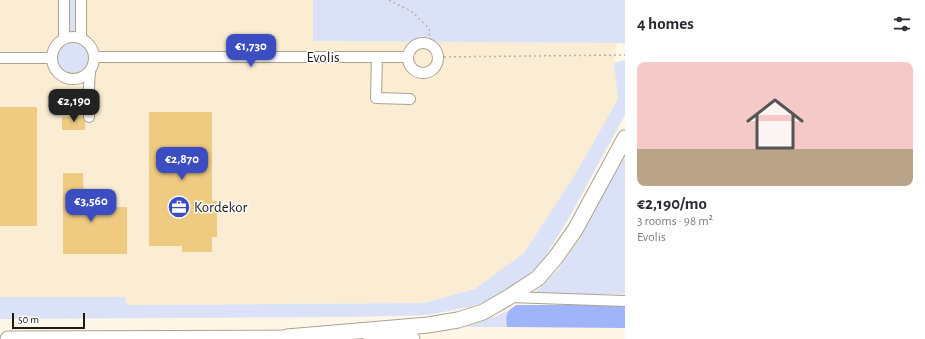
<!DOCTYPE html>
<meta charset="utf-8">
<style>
body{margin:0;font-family:"Alegreya Sans",sans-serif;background:#f2f2f3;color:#2b2b33;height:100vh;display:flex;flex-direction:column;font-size:15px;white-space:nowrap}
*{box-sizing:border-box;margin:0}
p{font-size:13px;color:#7c7c81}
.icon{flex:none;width:22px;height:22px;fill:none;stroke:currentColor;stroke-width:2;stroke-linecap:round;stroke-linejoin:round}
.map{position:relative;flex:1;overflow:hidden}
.sheet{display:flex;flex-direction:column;background:#fff;width:300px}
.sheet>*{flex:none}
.scale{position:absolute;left:12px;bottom:10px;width:73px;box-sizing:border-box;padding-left:4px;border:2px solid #1e1a14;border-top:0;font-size:11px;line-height:14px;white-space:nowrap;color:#1e1a14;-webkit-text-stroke:3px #fff;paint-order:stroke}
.price{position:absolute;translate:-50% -34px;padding:0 9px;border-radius:8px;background:#3b4dc0;color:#fff;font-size:13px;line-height:26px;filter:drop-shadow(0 1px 2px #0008)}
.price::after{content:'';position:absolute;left:50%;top:24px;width:12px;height:9px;margin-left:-6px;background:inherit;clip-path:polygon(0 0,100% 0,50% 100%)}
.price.on{background:#222;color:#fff}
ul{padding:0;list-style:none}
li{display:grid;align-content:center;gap:8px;height:212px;padding:0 12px}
li span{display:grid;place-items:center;height:124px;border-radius:8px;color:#555}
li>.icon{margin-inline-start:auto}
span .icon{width:72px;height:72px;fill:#fffc;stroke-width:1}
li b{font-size:17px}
h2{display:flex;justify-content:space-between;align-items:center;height:48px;padding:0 12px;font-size:17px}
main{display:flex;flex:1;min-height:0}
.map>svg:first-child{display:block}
</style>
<main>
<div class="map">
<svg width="625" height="339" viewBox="0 0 625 339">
<rect width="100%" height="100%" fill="#fef6e7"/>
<path fill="#faedd3" d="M0 0H313V41L617 43 614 63 618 99 576 173 524 253 475 289 424 303 127 305 125 297 0 298Z"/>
<g fill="#dbe2f8">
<rect x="68" y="0" width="10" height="33"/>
<path d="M313 0H625V43L313 41Z"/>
<circle cx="73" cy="58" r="15"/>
<path d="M625 60V115L570 216 543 260 519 285 497 297 470 307 428 315 351 317 0 319V297H125L127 305 424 303 475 289 524 253 576 173 618 99 614 63Z"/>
<path d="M625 151V294H533L556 272 580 239Z"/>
<path d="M512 309C504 316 505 318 507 327H464L496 316Z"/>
</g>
<path fill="#a0b5f9" d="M516 305H625V328L507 327C505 315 506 312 516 305Z"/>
<g fill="#efcb82">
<rect x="0" y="107" width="37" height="119"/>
<path d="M149 112H212V201H217V237H212V252H182V246H149Z"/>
<path d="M85 116V130H62V117Z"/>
<path d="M63 173H83L84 207H127V254H63Z"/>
</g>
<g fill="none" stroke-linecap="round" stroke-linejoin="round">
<g stroke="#aba290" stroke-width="12">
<g id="minor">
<path d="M64 0V38"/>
<path d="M81 0V38"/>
<circle cx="73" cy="58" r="21"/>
<circle cx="423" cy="58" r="15"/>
<path d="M94 57H407"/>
<path d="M377 57 376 98 410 99"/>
<path d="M0 58H52"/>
<path d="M89 117V85L90 71"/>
<path d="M509 297 625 301"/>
</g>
</g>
<g stroke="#aba290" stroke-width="17">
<g id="highway">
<path d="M287 337 428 325 458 320 483 312 509 297 538 278 556 257 575 230 625 138"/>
<path d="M371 338 412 339"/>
<path d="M8 339 297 338"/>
</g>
</g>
<g stroke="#b7b1a4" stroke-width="1.5" stroke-dasharray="2 3" stroke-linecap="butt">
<path d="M389 0 411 11 426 25 430 31 429 38 423 42"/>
<path d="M439 57 625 55"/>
</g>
<use href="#minor" stroke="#fff" stroke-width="10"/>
<use href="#highway" stroke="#fff" stroke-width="15"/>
</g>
<defs>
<g id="office-disc" transform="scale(1.15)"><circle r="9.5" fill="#3b4dc0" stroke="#fff"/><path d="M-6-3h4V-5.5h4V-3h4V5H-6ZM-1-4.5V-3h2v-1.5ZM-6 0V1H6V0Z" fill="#fff"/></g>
</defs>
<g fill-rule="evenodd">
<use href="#office-disc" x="179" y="207"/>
</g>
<g text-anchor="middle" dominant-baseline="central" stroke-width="3" stroke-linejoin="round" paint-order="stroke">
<g font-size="15" fill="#1e1a14" stroke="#fff">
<text x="323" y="57">Evolis</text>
</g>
<g font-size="15" fill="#1e1a14" stroke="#fff" text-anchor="start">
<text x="194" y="207">Kordekor</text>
</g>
</g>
</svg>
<div class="scale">50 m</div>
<b class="price" style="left:251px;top:68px">€1,730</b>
<b class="price on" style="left:74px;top:123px">€2,190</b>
<b class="price" style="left:182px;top:181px">€2,870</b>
<b class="price" style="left:91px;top:223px">€3,560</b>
</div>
<section class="sheet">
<h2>4 homes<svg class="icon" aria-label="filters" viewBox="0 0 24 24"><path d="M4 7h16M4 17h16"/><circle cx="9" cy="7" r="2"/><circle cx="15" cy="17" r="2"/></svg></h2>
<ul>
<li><span style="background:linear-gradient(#f6c9c9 70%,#b9a48a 0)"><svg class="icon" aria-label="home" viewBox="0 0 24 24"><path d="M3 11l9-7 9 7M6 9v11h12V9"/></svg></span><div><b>€2,190/mo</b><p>3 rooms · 98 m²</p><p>Evolis</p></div></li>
</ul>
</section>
</main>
